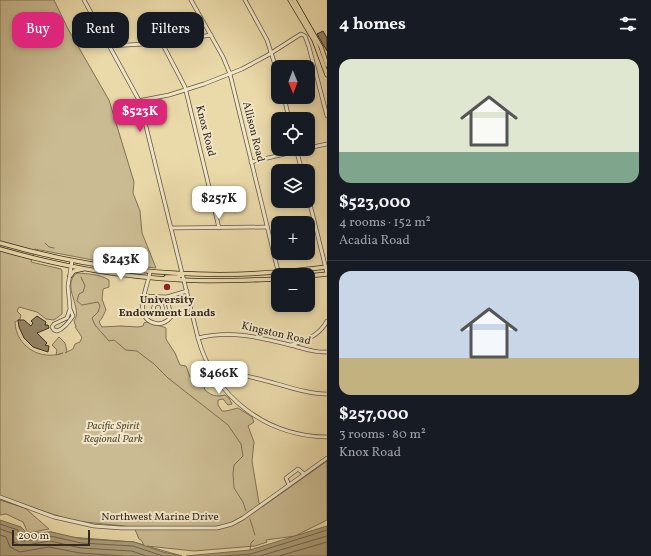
<!DOCTYPE html>
<meta charset="utf-8">
<style>
body{margin:0;font-family:Vollkorn,serif;background:#242831;color:#f1f3f6;height:100vh;display:flex;flex-direction:column;font-size:15px;white-space:nowrap}
*{box-sizing:border-box;margin:0}
p{font-size:13px;color:#9ea1a6}
.icon{flex:none;width:22px;height:22px;fill:none;stroke:currentColor;stroke-width:2;stroke-linecap:round;stroke-linejoin:round}
.map{position:relative;flex:1;overflow:hidden}
.panel{display:flex;flex-direction:column;background:#171b24;width:324px}
.panel>*{flex:none}
.guide{position:absolute;left:12px;top:12px;width:255px;height:36px;display:flex;gap:8px}
.needle{width:26px;rotate:179deg}
.buttons{position:absolute;left:271px;top:60px;display:grid;gap:8px}
.buttons a{display:grid;place-items:center;width:44px;height:44px;border-radius:8px;background:#171b24;box-shadow:0 2px 6px #0003;font-size:20px}
.scale{position:absolute;left:12px;bottom:10px;width:78px;box-sizing:border-box;padding-left:4px;border:2px solid #352a20;border-top:0;font-size:11px;line-height:14px;white-space:nowrap;color:#352a20;-webkit-text-stroke:3px #f1e6c7;paint-order:stroke}
.price{position:absolute;translate:-50% -34px;padding:0 9px;border-radius:8px;background:#fff;color:#222;font-size:13px;line-height:26px;filter:drop-shadow(0 1px 2px #0008)}
.price::after{content:'';position:absolute;left:50%;top:24px;width:12px;height:9px;margin-left:-6px;background:inherit;clip-path:polygon(0 0,100% 0,50% 100%)}
.price.on{background:#db2777;color:#fff}
ul{padding:0;list-style:none}
li{display:grid;align-content:center;gap:8px;height:212px;padding:0 12px}
li+li{border-top:1px solid #363941}
li span{display:grid;place-items:center;height:124px;border-radius:12px;color:#555}
li>.icon{margin-inline-start:auto}
span .icon{width:72px;height:72px;fill:#fffc;stroke-width:1}
li b{font-size:17px}
h2{display:flex;justify-content:space-between;align-items:center;height:48px;padding:0 12px;font-size:17px}
.pill{padding:0 14px;border-radius:12px;background:#171b24;box-shadow:0 2px 6px #0003;font-size:14px;line-height:36px}
.pill.on{background:#db2777;color:#fff}
main{display:flex;flex:1;min-height:0}
.map>svg:first-child{display:block}
</style>
<main>
<div class="map">
<svg width="327" height="556" viewBox="0 0 327 556">
<rect width="100%" height="100%" fill="#ead9a9"/>
<filter id="stains"><feTurbulence type="fractalNoise" baseFrequency=".005" numOctaves="4"/><feColorMatrix values="0 0 0 0 .2 0 0 0 0 .09 0 0 0 0 .02 0 0 0 .5 -.17"/></filter>
<radialGradient id="worn" r=".72"><stop offset=".6" stop-color="#630" stop-opacity="0"/><stop offset="1" stop-color="#630" stop-opacity=".3"/></radialGradient>
<g fill="#cbbb92" stroke="#807259">
<path d="M0 0H54L68 29 109 100 134 182 133 193 140 211 142 233 156 268 103 262 35 249 31 262 61 269 62 271V314L54 320 46 319 37 312 19 307 17 311 21 315 20 319 15 322C16 347 41 361 63 353L56 355 57 350 52 345 59 337 65 343 67 351 65 353 73 349 75 344 80 342 82 337 75 327H76L74 321C84 309 60 285 77 273 89 274 99 274 109 280V287L103 289 102 299 106 310 102 318 99 322 102 327 121 326 138 327 143 326 144 323 147 322C154 326 160 325 166 328V339L175 353 180 365 186 366 190 377 204 387 205 390C212 396 216 397 225 395L229 398 232 404 228 405 223 399 218 400V405L222 411H226L238 408 252 417 254 422 248 426 254 442 252 461 259 503 262 507 327 461V520L295 536 266 540 267 542 255 546 194 551 147 546 182 556H0V525L14 536 22 537 31 536 37 533 51 532 70 537 134 542 144 545 141 540 139 539 134 527 74 521 37 509 0 496Z"/>
<path d="M0 500 25 508 49 529 28 533 23 522 6 514 0 515Z"/>
</g>
<g fill="#ac9e7a" stroke="#7c7056">
<path d="M0 520 21 527 25 531 24 534 21 536 22 537 31 536 37 533 51 532 82 539 134 542 163 552 182 556H0Z"/>
<path d="M327 526V556H186L250 550Z"/>
</g>
<g fill="none" stroke-linecap="round" stroke-linejoin="round">
<g stroke="#70644d" stroke-width="1">
<path d="M0 524 18 530V538L22 541 32 540 39 537 50 536 81 543 133 546 163 556"/>
<path d="M0 529 12 533 14 542 21 546 50 541 81 548 132 551 146 556"/>
<path d="M0 535 6 537 10 547 20 552 49 547 80 553 123 556"/>
<path d="M225 556 251 554 327 530"/>
<path d="M260 556 327 536"/>
<path d="M279 556 327 542"/>
</g>
<g stroke="#7c7056" stroke-width="1">
<path d="M45 243 49 247 54 248"/>
<path d="M81 277 85 286 83 292 79 294 77 301 82 305 98 302 100 306 98 312 92 318 95 325 109 341 114 340 126 350 137 351 154 364 168 378 228 425 241 444 243 456 234 465 233 474 234 488 243 502 246 511"/>
<path d="M250 519 255 535"/>
<path d="M250 550 251 543 254 540"/>
</g>
</g>
<g fill="#938567" stroke="#352a20">
<path d="M323 31 327 38V51L317 34Z"/>
<path d="M37 316 46 322 45 325H48L49 328 37 333 47 343 45 345 49 346 48 352 33 347 24 338 19 327 18 320H24L31 326 33 323 31 321Z"/>
</g>
<g fill="none" stroke-linecap="round" stroke-linejoin="round">
<g stroke="#625642" stroke-width="4.5">
<g id="minor">
<path d="M84 0 140 102 198 338C214 397 266 436 327 437"/>
<path d="M191 0 223 57 230 74 279 275"/>
<path d="M245 0 267 40 278 74"/>
<path d="M162 43 185 87 219 228"/>
<path d="M110 46 162 43 211 35"/>
<path d="M284 97 289 119"/>
<path d="M117 105 169 95 204 84 242 69 268 55 301 34 305 36 309 47 327 116"/>
<path d="M308 148 327 144"/>
<path d="M296 149 302 171"/>
<path d="M251 162 306 149"/>
<path d="M308 196 327 273"/>
<path d="M171 228 267 227"/>
<path d="M150 272C148 286 132 317 154 323 161 325 166 323 171 317L167 297"/>
<path d="M144 296 167 297 187 291"/>
<circle cx="158" cy="308" r="4.5"/>
<path d="M70 309 73 316C69 322 64 329 57 331L54 330 52 327 54 324 67 318 70 309 68 286 72 261"/>
<path d="M198 338C230 330 259 337 290 345 303 348 314 353 327 352"/>
<path d="M291 345C306 340 319 336 327 321"/>
<path d="M215 377C242 366 296 395 327 394"/>
<path d="M289 485 286 478 298 469 304 474"/>
<path d="M0 497 54 517 94 526 121 528H217L232 524 243 518 327 458"/>
</g>
</g>
<g stroke="#352a20" stroke-width="5">
<g id="major">
<path d="M290 0 314 40 327 75"/>
<path d="M294 0 321 47 327 65"/>
<path d="M0 243C107 274 217 282 327 267"/>
<path d="M0 249C59 266 122 277 183 280 215 282 247 280 278 279"/>
<path d="M70 276 74 271 83 269"/>
<path d="M308 276 327 274"/>
<path d="M166 277H178L182 274"/>
</g>
</g>
<use href="#minor" stroke="#f1e6c7" stroke-width="3"/>
<use href="#major" stroke="#ead9a9" stroke-width="3.5"/>
</g>
<circle fill="#8f2418" stroke="#f1e6c7" stroke-width="1.5" cx="167" cy="287" r="4"/>
<g text-anchor="middle" dominant-baseline="central" stroke-width="4" stroke-linejoin="round" paint-order="stroke">
<g font-size="11" fill="#352a20" stroke="#f1e6c7">
<text transform="translate(205 131) rotate(76)">Knox Road</text>
<text transform="translate(253 132) rotate(76)">Allison Road</text>
<text transform="translate(276 334) rotate(13)">Kingston Road</text>
<text x="160" y="517">Northwest Marine Drive</text>
</g>
<g font-size="11" font-weight="bold" fill="#352a20" stroke="#f1e6c7">
<text x="167" y="300">University<tspan x="167" dy="13">Endowment Lands</tspan></text>
</g>
<g font-size="11" font-style="italic" fill="#5a4e3c" stroke="#f1e6c7">
<text x="113" y="426">Pacific Spirit<tspan x="113" dy="13">Regional Park</tspan></text>
</g>
</g>
<rect width="100%" height="100%" filter="url(#stains)"/>
<rect width="100%" height="100%" fill="url(#worn)"/>
</svg>
<div class="buttons">
<a><svg class="needle" viewBox="-14 -14 28 28"><path d="M0-13l5 13h-10z" fill="#e53935"/><path d="M0 13l5-13h-10z" fill="#9ea1a6"/></svg></a>
<a><svg class="icon" aria-label="locate" viewBox="0 0 24 24"><circle cx="12" cy="12" r="6"/><path d="M12 2v4M12 18v4M2 12h4M18 12h4"/></svg></a>
<a><svg class="icon" aria-label="layers" viewBox="0 0 24 24"><path d="M12 4l9 5-9 5-9-5zM3 14l9 5 9-5"/></svg></a>
<a>+</a>
<a>−</a>
</div>
<div class="scale">200 m</div>
<b class="price on" style="left:140px;top:133px">$523K</b>
<b class="price" style="left:219px;top:220px">$257K</b>
<b class="price" style="left:121px;top:281px">$243K</b>
<b class="price" style="left:219px;top:395px">$466K</b>
<div class="guide">
<a class="pill on">Buy</a>
<a class="pill">Rent</a>
<a class="pill">Filters</a>
</div>
</div>
<section class="panel">
<h2>4 homes<svg class="icon" aria-label="filters" viewBox="0 0 24 24"><path d="M4 7h16M4 17h16"/><circle cx="9" cy="7" r="2"/><circle cx="15" cy="17" r="2"/></svg></h2>
<ul>
<li><span style="background:linear-gradient(#dfe7d0 75%,#7fa58c 0)"><svg class="icon" aria-label="home" viewBox="0 0 24 24"><path d="M3 11l9-7 9 7M6 9v11h12V9"/></svg></span><div><b>$523,000</b><p>4 rooms · 152 m²</p><p>Acadia Road</p></div></li>
<li><span style="background:linear-gradient(#c9d6e8 70%,#c2b280 0)"><svg class="icon" aria-label="home" viewBox="0 0 24 24"><path d="M3 11l9-7 9 7M6 9v11h12V9"/></svg></span><div><b>$257,000</b><p>3 rooms · 80 m²</p><p>Knox Road</p></div></li>
</ul>
</section>
</main>
